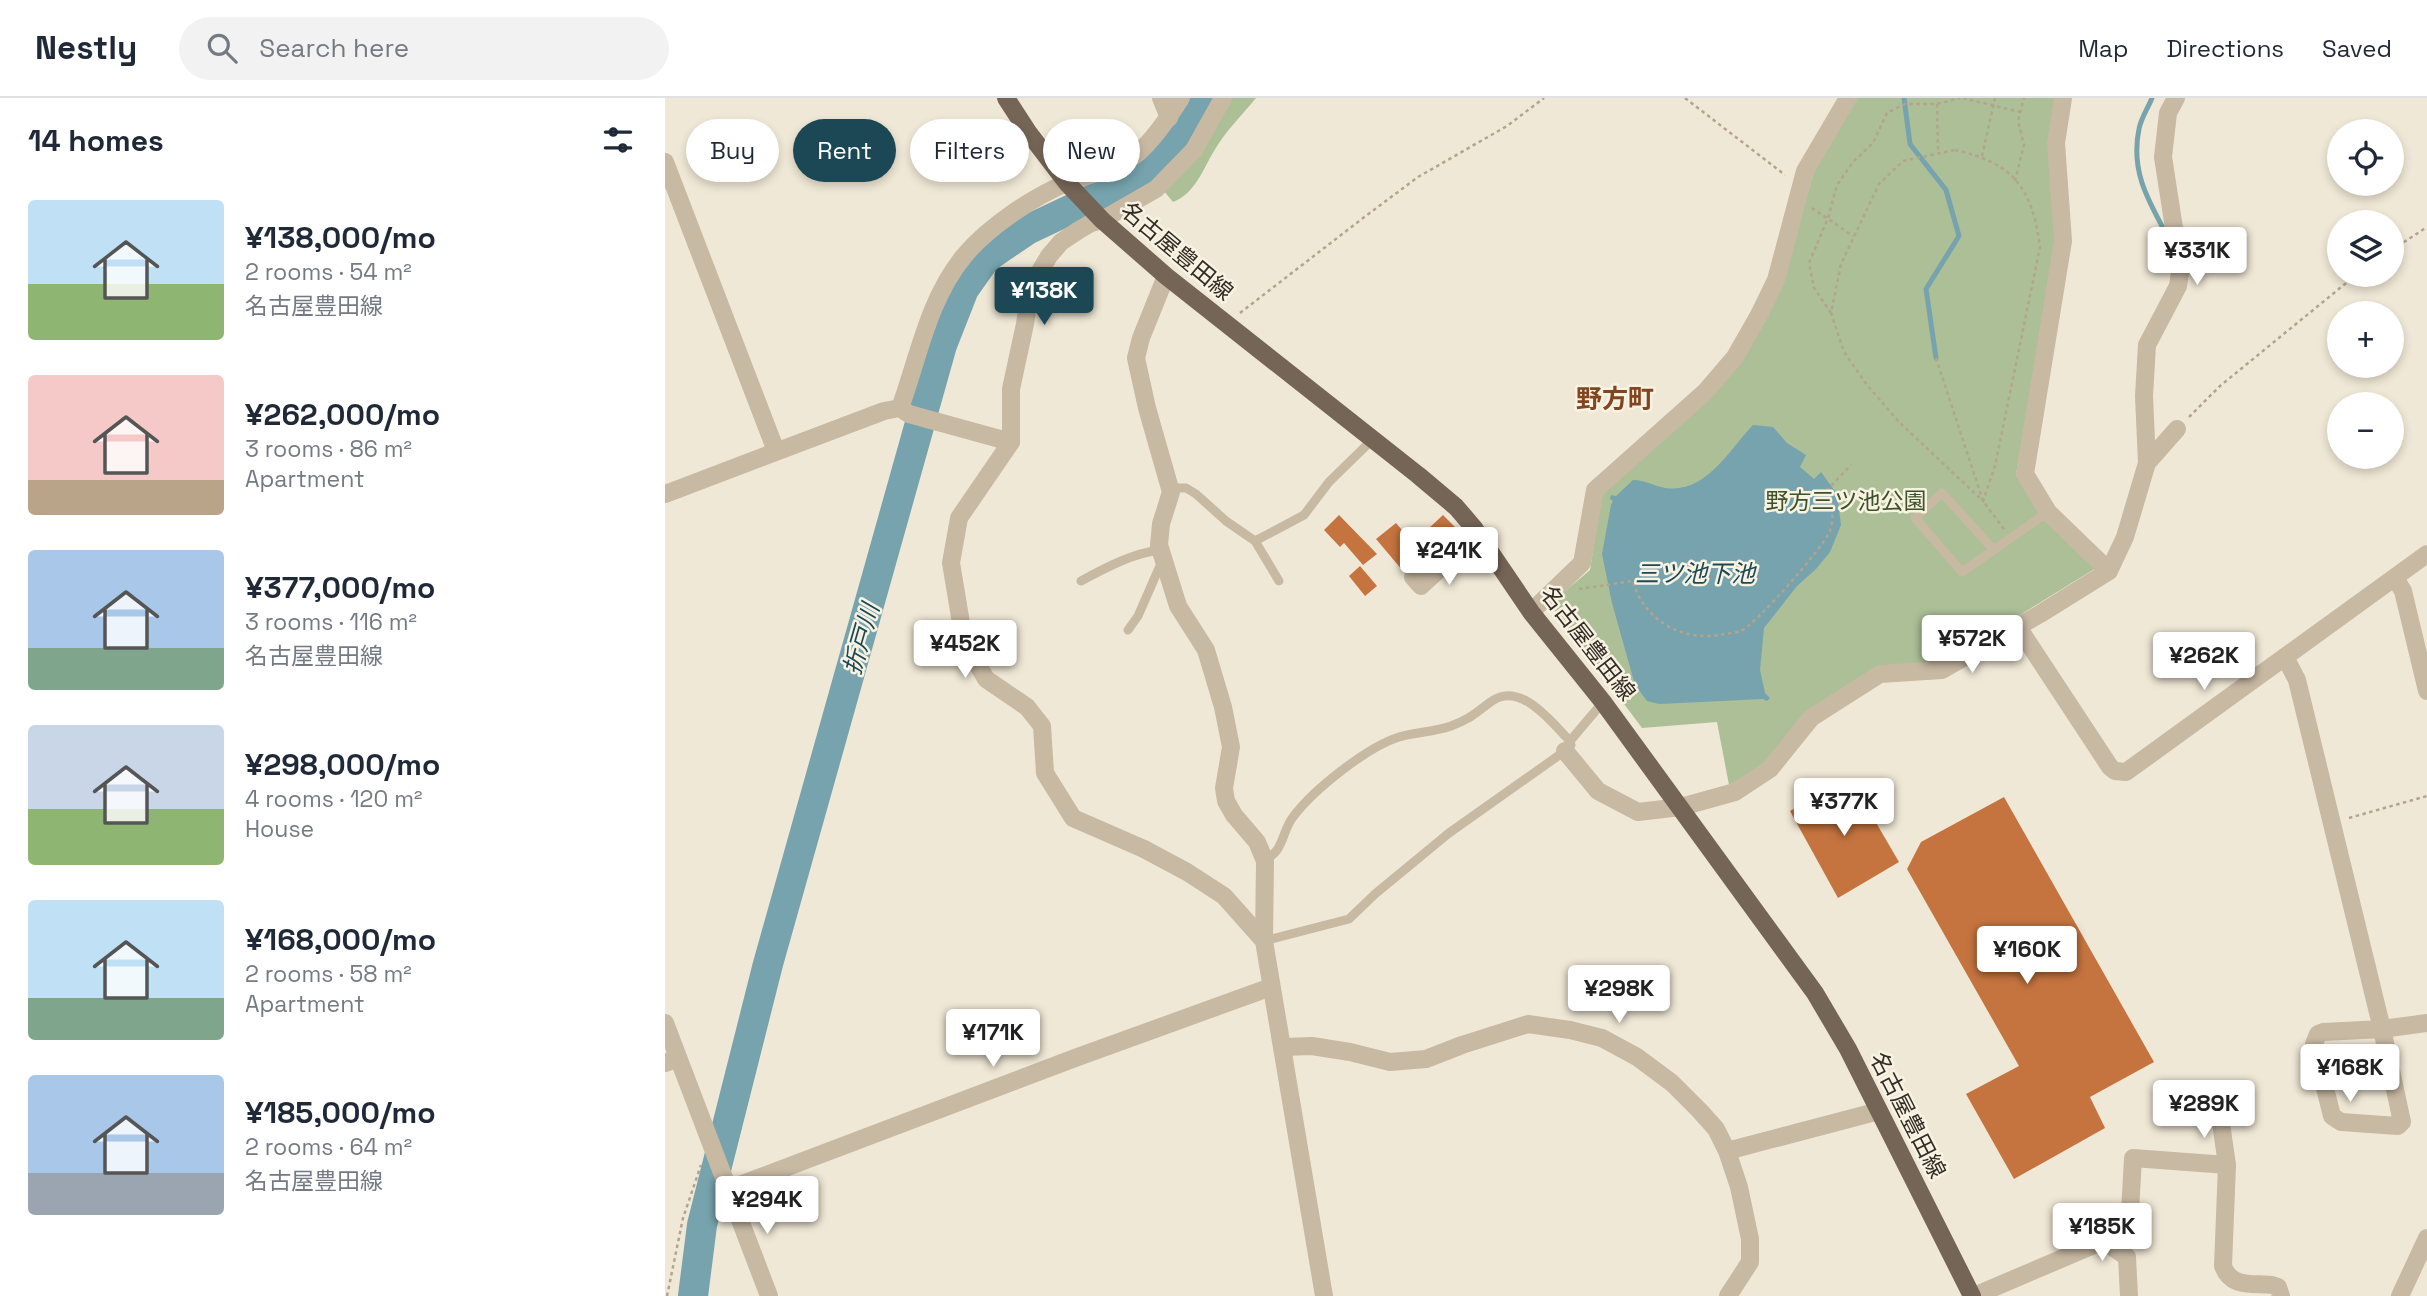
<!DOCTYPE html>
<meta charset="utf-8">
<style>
body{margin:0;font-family:"Space Grotesk","Noto Sans JP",sans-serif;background:#f2f2f3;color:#1f2937;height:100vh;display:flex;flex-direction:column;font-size:26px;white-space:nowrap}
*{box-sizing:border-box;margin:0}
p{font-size:23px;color:#747a83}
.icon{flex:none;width:38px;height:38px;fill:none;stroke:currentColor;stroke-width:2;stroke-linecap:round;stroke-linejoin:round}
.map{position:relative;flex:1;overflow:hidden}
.sheet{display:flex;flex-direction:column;background:#fff;width:665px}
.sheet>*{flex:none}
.top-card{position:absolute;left:21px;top:21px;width:665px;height:63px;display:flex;gap:14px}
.buttons{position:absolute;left:1662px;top:21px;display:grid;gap:14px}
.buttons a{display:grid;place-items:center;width:77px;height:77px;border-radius:50%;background:#fff;box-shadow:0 4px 10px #0003;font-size:35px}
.price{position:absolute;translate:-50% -60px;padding:0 16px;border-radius:7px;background:#fff;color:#222;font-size:23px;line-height:46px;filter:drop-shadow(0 2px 4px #0008)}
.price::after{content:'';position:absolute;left:50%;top:42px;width:21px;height:16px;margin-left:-10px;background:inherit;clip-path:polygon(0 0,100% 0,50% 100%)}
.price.on{background:#1b4854;color:#fff}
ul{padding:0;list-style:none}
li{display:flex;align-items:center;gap:21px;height:175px;padding:0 28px}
li span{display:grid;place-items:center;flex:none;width:196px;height:140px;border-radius:7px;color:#555}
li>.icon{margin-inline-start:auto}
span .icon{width:84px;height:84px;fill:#fffc;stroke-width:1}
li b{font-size:30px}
h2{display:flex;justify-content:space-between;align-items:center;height:84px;padding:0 28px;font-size:30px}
.chip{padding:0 24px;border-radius:32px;background:#fff;box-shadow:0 4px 10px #0003;font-size:24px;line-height:63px}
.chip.on{background:#1b4854;color:#fff}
header{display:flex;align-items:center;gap:42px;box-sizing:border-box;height:98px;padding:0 35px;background:#fff;border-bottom:2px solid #e0e1e3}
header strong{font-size:33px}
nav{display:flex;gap:38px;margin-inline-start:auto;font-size:24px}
.search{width:490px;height:63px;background:#f2f2f3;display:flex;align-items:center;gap:18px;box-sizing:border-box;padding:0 24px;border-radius:38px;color:#747a83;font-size:26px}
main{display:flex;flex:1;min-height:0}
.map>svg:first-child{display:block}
</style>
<header>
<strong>Nestly</strong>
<div class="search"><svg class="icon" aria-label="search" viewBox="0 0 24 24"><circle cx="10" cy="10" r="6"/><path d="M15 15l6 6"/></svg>Search here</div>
<nav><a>Map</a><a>Directions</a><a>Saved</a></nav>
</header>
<main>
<section class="sheet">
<h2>14 homes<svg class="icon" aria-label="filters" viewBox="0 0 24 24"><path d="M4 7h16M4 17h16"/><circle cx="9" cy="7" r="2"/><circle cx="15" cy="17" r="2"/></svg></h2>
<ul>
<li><span style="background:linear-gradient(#bfe0f5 60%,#8fb573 0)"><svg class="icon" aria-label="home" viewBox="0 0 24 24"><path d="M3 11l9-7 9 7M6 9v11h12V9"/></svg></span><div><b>¥138,000/mo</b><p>2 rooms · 54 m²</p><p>名古屋豊田線</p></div></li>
<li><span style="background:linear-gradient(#f6c9c9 75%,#b9a48a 0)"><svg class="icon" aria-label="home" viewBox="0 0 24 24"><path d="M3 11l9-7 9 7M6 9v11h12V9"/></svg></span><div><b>¥262,000/mo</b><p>3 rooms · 86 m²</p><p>Apartment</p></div></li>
<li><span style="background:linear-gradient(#a9c7e8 70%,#7fa58c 0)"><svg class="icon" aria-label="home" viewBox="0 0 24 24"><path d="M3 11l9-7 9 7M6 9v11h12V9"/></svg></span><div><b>¥377,000/mo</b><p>3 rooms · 116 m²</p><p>名古屋豊田線</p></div></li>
<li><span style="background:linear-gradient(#c9d6e8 60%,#8fb573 0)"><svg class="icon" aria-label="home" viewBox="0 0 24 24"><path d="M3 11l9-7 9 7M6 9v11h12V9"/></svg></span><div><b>¥298,000/mo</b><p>4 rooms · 120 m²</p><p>House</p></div></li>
<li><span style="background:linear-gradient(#bfe0f5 70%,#7fa58c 0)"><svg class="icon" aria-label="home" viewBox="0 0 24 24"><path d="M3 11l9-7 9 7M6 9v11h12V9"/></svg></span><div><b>¥168,000/mo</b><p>2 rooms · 58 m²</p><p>Apartment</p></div></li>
<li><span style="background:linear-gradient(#a9c7e8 70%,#9aa5b1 0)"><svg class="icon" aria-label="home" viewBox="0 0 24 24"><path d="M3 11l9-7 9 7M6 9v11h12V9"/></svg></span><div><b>¥185,000/mo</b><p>2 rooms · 64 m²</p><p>名古屋豊田線</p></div></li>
</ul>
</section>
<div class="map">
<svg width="1762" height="1198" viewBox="0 0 1762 1198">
<rect width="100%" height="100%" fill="#f0e8d6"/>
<g fill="#acbf97">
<path d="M563 0H591C577 17 560 34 549 53 538 71 530 96 508 104L499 93Z"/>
<path d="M1192 0H1392L1390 149 1351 377 1379 422 1431 470 1275 566 1212 571 1102 666 1064 687 1052 624 977 630 885 506 925 472 937 395 1047 298 1117 181 1149 74Z"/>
</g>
<path fill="#76a3ad" d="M1088 327 1108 329 1122 345 1141 357 1135 369 1149 381 1156 374 1172 396 1176 427 1165 454 1151 471 1132 488 1099 530 1095 572 1100 595 1105 600 1102 603 1098 601 994 606 982 603 970 587 947 505 937 456 946 407 948 403 945 401 946 397 951 398 968 382C980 382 989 388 1000 390 1041 396 1064 352 1088 327Z"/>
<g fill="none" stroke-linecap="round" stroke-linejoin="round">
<g stroke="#76a3ad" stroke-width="5">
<path d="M1239 0 1245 46 1281 92 1294 138 1261 191 1271 260"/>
<path d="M1487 0C1483 10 1476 20 1474 31 1465 74 1484 104 1504 141"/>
</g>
<path stroke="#76a3ad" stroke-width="30" d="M28 1198 37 1127 103 866 277 247 299 191 321 160 362 132 483 75 509 45 536 0"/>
</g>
<g fill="#c5743f">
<path d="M276 22 296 52 270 70 250 39Z"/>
<path d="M674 417 712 456 698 467 679 445 675 449 659 432Z"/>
<path d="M778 417 790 429 738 473 711 441 731 425 748 445Z"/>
<path d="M695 468 712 488 700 498 684 478Z"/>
<path d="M1185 680 1234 764 1173 800 1125 713Z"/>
<path d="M1339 699 1489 964 1425 999 1440 1030 1349 1081 1301 996 1354 968 1242 771 1256 744Z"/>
</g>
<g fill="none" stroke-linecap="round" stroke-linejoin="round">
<g stroke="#b4a38d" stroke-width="2.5" stroke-dasharray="3.5 3.5" stroke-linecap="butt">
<path d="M1020 0 1120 77"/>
<path d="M1298 0 1355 14"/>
<path d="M1272 6 1273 54"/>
<path d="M1290 52C1349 65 1367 90 1375 149L1330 368 1318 403 1235 325 1202 287 1179 254 1166 215 1176 166 1214 86 1238 63Z"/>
<path d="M1317 58 1330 0"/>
<path d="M1350 83 1359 47 1353 23 1359 0"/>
<path d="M1147 110 1188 138"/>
<path d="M1727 152 1762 129"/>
<path d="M575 215 698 120 753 79 842 28 879 0"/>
<path d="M1166 215 1149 190 1144 165 1163 120 1172 87 1188 64 1208 45 1222 15 1240 6H1272L1295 0"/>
<path d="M1271 260 1318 403 1339 431"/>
<path d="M1524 319 1555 288 1691 177"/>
<path d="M914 491 968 483C979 524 1020 545 1060 536 1064 535 1071 535 1076 533 1092 525 1158 450 1165 433 1169 422 1168 402 1162 392L1186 367"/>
<path d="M1684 720 1762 698"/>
<path d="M2 1198 18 1120 36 1067"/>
</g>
<g stroke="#c8b9a3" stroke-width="9">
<path d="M505 390H521L531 396 561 423 590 443 614 483"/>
<path d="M590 443 639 417 664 384 708 341"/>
<path d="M1328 451 1277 395 1250 420 1297 474 1383 414"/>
<path d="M416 483C440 470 468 455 495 452"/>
<path d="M463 532 473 518 494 470 499 465"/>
<path d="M600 763C604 760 609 756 612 752 619 742 620 729 628 719 648 692 702 649 734 639 751 634 770 634 786 628 806 621 811 614 827 603 856 583 887 625 905 643"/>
<path d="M599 843 684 821 710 796 784 735 900 653 906 647 905 643 938 604"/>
</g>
<g stroke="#c8b9a3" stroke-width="18">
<path d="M496 0 504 20"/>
<path d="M1398 0 1391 45 1398 143 1360 376 1383 414 1444 473"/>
<path d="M0 64 111 353"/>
<path d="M501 178 476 240 471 260 482 310 506 394 496 426 494 447 513 508 541 552 558 609 566 649 559 690 561 703 569 717 592 744 600 763 599 843"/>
<path d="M235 310C254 258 263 202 299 158 323 129 369 98 404 84 426 76 454 70 473 55 490 40 504 19 516 0"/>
<path d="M1482 365 1479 298 1482 247 1513 188 1517 160 1509 130 1498 59 1503 15 1511 0"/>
<path d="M0 396 219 313 235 310 244 316 346 344"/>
<path d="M748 479 756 488 781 465 809 430"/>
<path d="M1730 480 1738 493 1762 593"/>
<path d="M866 514 917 465 930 392 1040 294 1070 259 1094 217 1111 182 1140 73 1183 0"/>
<path d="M1353 529 1445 669 1450 673 1461 674 1762 456"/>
<path d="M1620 559 1632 582 1717 931 1737 1024 1733 1028 1676 1024 1667 1018 1649 946 1653 936 1658 934 1717 931 1762 925"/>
<path d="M900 653 933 693 973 714 1016 709 1070 694 1105 671 1146 620 1215 576 1277 572 1375 516 1444 473 1460 439 1482 365 1512 331"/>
<path d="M479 751 408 720 380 675 377 628 362 609 321 581 299 543 286 465 294 420 346 344V291L360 226 365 190 384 158 396 144 414 132 426 125 437 122 491 91 529 52 558 0"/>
<path d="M617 949 647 948 685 954 725 964 761 961 797 947 863 926 905 932 937 940 972 959 1007 985 1035 1013 1051 1031 1062 1053 1074 1089 1085 1141V1164L1063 1198"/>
<path d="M0 965 13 960"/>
<path d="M1554 1011 1562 1067"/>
<path d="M1062 1053 1214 1013"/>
<path d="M1439 1143 1462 1159 1464 1198"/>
<path d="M1309 1198 1464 1132 1468 1060 1562 1067 1558 1168C1566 1190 1586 1185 1607 1187L1613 1189 1616 1198"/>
<path d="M1735 1198 1762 1140"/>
</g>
<g stroke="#c8b9a3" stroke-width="18">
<path d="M479 751 522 774 559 798 599 843 659 1198"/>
<path d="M0 925 104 1198"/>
<path d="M64 1091 410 960 606 889"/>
</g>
<path stroke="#756556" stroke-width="18" d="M341 0 363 34 402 85 437 122 501 178 753 377 791 409 809 430 866 514 938 604 1150 895 1183 951 1307 1198"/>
</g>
<g text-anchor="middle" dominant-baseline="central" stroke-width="5" stroke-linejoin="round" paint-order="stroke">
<g font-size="23" fill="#332b25" stroke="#f8f2e2">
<text transform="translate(512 153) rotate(40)">名古屋豊田線</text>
<text transform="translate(923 545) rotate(52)">名古屋豊田線</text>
<text transform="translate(1243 1017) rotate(63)">名古屋豊田線</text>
</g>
<g font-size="23" fill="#3c5129" stroke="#f8f2e2">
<text x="1181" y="403">野方三ツ池公園</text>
</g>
<g font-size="24" font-style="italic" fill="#1b4854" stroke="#f8f2e2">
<text x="1030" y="475">三ツ池下池</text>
<text transform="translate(196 541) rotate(-74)">折戸川</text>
</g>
<g font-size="26" font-weight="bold" fill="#81451f" stroke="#f8f2e2">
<text x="950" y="301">野方町</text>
</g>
</g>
</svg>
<div class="buttons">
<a><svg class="icon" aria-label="locate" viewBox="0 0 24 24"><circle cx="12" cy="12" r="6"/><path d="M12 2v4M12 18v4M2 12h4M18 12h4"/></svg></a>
<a><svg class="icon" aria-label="layers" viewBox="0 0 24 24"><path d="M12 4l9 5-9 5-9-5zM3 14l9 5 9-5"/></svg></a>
<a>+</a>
<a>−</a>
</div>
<b class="price" style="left:1532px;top:189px">¥331K</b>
<b class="price on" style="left:379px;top:229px">¥138K</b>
<b class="price" style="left:784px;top:489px">¥241K</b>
<b class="price" style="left:1307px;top:577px">¥572K</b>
<b class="price" style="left:300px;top:582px">¥452K</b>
<b class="price" style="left:1539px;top:594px">¥262K</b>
<b class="price" style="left:1179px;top:740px">¥377K</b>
<b class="price" style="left:1362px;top:888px">¥160K</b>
<b class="price" style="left:954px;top:927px">¥298K</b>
<b class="price" style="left:328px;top:971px">¥171K</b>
<b class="price" style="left:1685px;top:1006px">¥168K</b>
<b class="price" style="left:1539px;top:1042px">¥289K</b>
<b class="price" style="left:102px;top:1138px">¥294K</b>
<b class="price" style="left:1437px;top:1165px">¥185K</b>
<div class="top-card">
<a class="chip">Buy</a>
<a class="chip on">Rent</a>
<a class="chip">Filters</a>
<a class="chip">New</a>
</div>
</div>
</main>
